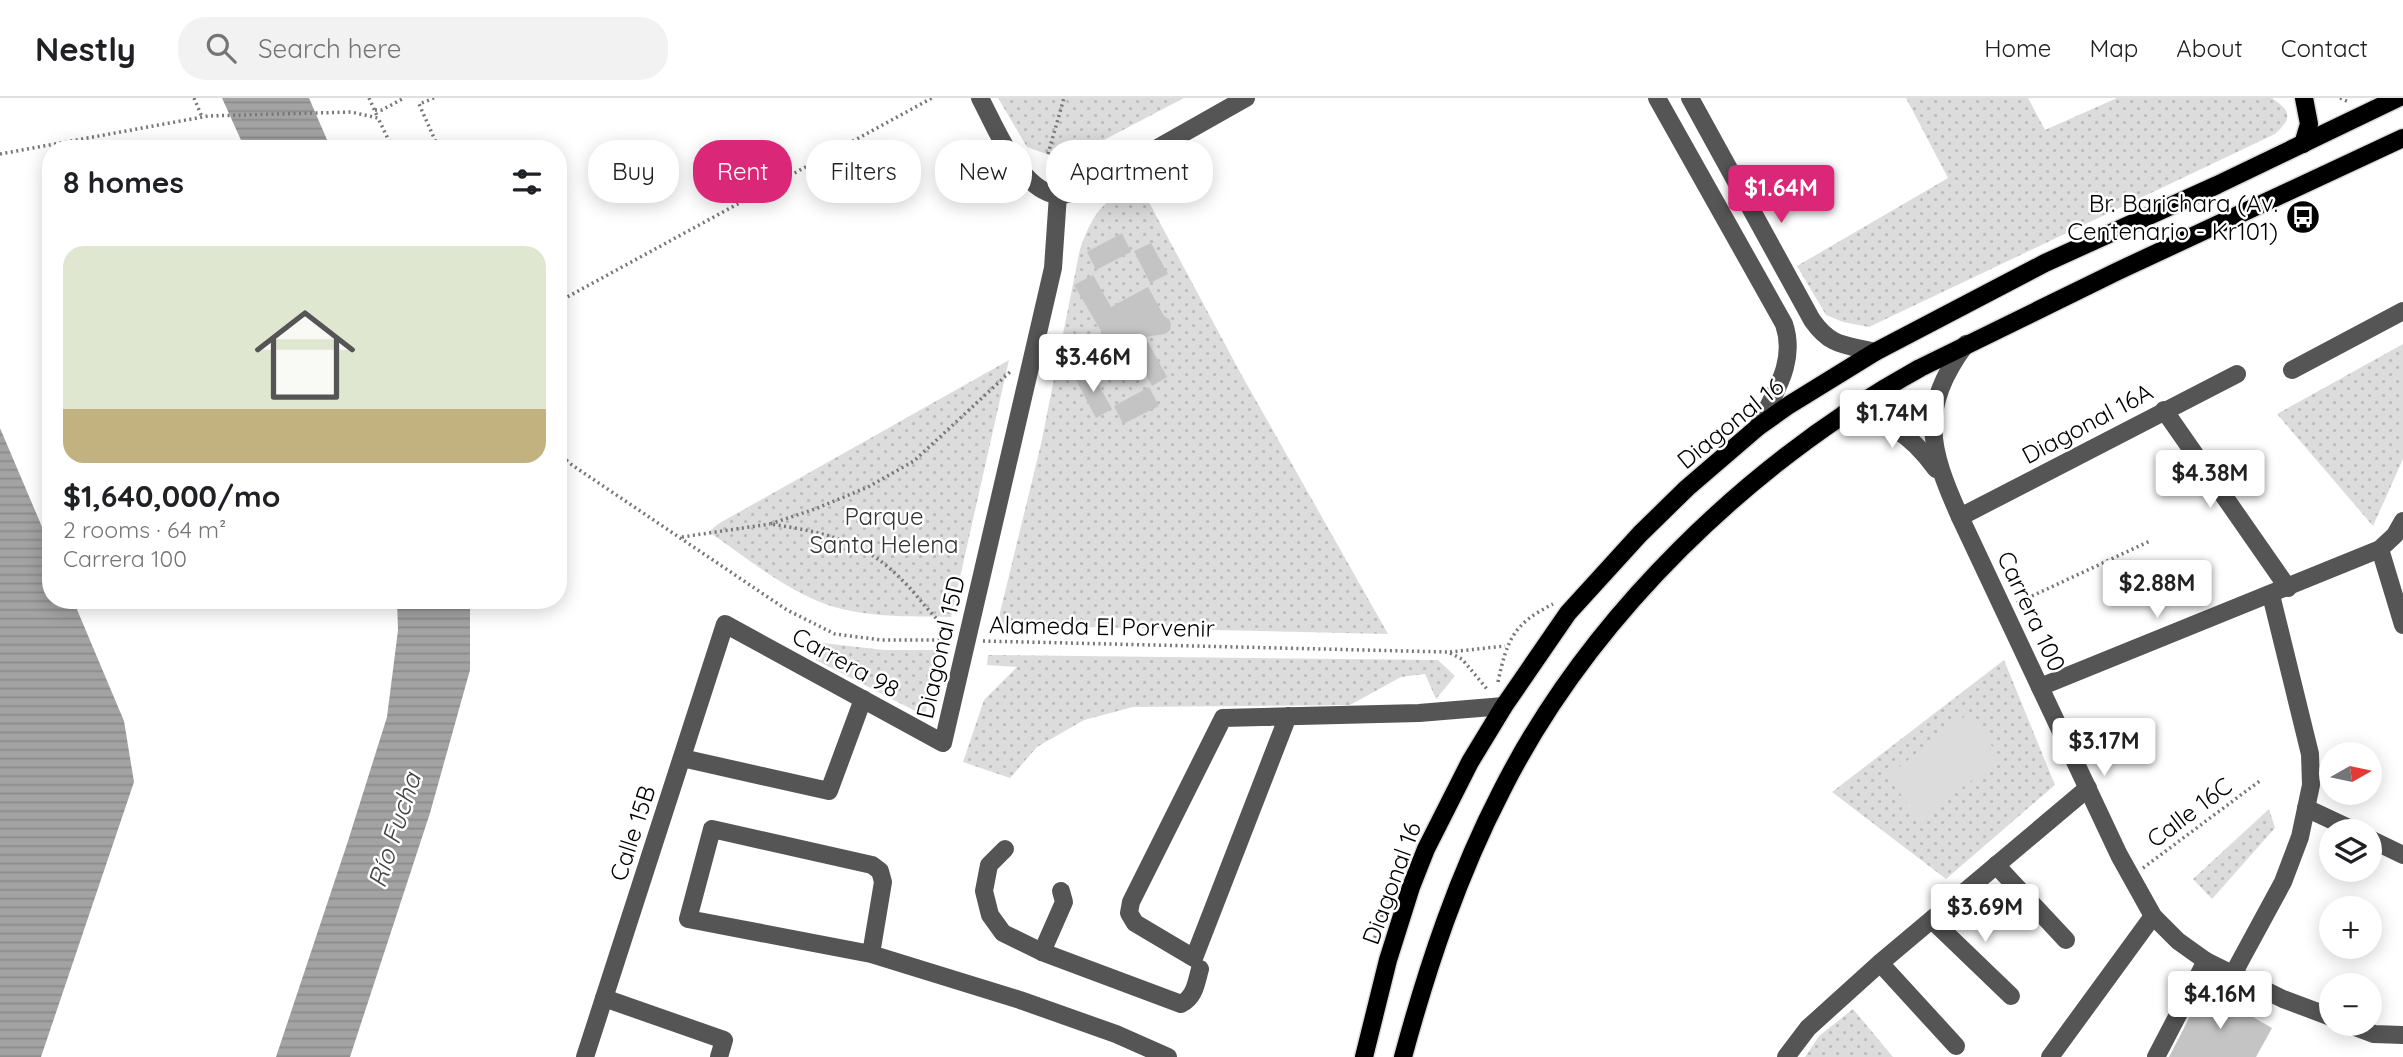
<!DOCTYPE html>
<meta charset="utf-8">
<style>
body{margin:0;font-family:Quicksand,sans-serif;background:#f2f2f2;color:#202124;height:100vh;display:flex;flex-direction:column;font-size:26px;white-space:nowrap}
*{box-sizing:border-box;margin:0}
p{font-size:23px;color:#757577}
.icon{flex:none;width:38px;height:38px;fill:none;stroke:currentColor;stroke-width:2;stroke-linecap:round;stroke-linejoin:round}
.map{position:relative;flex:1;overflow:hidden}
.drawer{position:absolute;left:42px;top:42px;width:525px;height:469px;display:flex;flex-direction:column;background:#fff;border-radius:28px;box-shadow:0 4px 18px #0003}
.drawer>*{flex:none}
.top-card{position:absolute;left:588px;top:42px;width:665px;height:63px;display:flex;gap:14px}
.needle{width:46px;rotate:81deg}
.buttons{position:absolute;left:2319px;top:644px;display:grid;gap:14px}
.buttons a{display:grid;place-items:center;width:63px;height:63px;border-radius:50%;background:#fff;box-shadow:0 4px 18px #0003;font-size:35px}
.price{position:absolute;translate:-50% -60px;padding:0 16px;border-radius:7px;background:#fff;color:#222;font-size:23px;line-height:46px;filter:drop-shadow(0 2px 4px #0008)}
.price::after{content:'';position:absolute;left:50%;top:42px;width:21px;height:16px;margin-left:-10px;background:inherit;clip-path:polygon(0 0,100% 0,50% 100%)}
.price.on{background:#db2777;color:#fff}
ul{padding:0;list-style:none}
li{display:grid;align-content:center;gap:14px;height:371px;padding:0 21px}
li span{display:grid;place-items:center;height:217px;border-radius:21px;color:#555}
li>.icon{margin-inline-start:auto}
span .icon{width:126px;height:126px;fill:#fffc;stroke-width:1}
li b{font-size:30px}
h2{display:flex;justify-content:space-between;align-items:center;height:84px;padding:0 21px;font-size:30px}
.tag{padding:0 24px;border-radius:28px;background:#fff;box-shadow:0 4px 18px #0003;font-size:24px;line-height:63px}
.tag.on{background:#db2777;color:#fff}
header{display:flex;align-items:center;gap:42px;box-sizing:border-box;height:98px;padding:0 35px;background:#fff;border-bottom:2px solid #e0e0e0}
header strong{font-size:33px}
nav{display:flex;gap:38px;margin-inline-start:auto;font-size:24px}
.search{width:490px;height:63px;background:#f2f2f2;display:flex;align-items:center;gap:18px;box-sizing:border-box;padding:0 24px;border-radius:28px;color:#757577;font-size:26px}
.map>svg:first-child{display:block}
</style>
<header>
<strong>Nestly</strong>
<div class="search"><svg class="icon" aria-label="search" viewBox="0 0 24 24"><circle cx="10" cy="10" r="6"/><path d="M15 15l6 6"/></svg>Search here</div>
<nav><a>Home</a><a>Map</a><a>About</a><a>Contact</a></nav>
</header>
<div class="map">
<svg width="2403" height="959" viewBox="0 0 2403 959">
<defs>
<pattern id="grass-dots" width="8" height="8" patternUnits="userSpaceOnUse" patternTransform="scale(1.75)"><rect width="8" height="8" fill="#dcdcdc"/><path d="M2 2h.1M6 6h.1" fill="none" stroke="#bbb" stroke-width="1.8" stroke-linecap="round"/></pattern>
<pattern id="water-rules" width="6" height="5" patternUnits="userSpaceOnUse" patternTransform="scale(1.75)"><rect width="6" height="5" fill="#a3a3a3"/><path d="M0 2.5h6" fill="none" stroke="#8b8b8b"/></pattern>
</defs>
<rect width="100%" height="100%" fill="#fff"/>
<g fill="url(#grass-dots)">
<path d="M998 0H1184L1079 55 1052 58 1027 49Z"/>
<path d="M1906 0H2028L2045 32 2117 0H2272C2292 14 2292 20 2275 36L1869 229 1843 224 1826 217 1797 168 1948 80Z"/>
<path d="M1137 82 1241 276 1388 536 997 527 1041 346 1080 151C1095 110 1102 107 1137 82Z"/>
<path d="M2403 246V361L2373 428 2277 316Z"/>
<path d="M1009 262 951 519C910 518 867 520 828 507 785 492 747 460 709 434L718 426Z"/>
<path d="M823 545 884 552H938L925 618 816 562Z"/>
<path d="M988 557 1438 562 1455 578 1436 601 1425 576 1401 579 1350 607 1133 609 1084 622 1037 649 1010 680 963 664 984 602 1017 569 987 567Z"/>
<path d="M2004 562 2055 687 1946 781 1832 694Z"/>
<path d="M2269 711 2275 730 2212 801 2193 781Z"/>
<path d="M1853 911 1893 959H1805L1819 938Z"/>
</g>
<path fill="#dcdcdc" d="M1968 616 2001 660 1920 722 1887 678Z"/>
<g fill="url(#water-rules)">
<path d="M222 0H309L331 51H245Z"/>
<path d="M0 330 51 450V502H73L124 623 134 684 41 959H0Z"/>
<path d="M397 502H470V572L430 715 350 959H276L348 743 387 619 398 532Z"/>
</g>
<g fill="#c4c4c4">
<path d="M1122 135 1131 154 1096 172 1087 154Z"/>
<path d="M1151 145 1168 176 1150 185 1134 153Z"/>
<path d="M1093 177 1111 209 1148 189 1164 218 1169 221 1171 226 1170 232 1165 236 1145 239 1167 279 1152 288 1130 247 1093 268 1083 249 1104 238 1074 187Z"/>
<path d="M1090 272 1112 311 1096 320 1075 280Z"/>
<path d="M1149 289 1159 308 1123 326 1114 308Z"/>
<path d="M2204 891 2272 930 2256 959H2169Z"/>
</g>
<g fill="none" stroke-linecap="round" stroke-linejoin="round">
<g stroke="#dbdbdb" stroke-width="21">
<g id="major">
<path d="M2303 46 2309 26 2304 0"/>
<path d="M1364 959 1388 862 1411 789 1426 751 1470 664 1504 608 1568 515 1640 436 1687 390 1758 329 1789 307 1875 254 2045 165 2217 87 2398 0"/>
<path d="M1403 959C1428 867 1458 777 1502 692 1590 518 1750 364 1920 270L2118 173 2403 40"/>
</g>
</g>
<g stroke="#777" stroke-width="3.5" stroke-dasharray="2 3.5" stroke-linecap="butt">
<path d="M194 0 202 19"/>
<path d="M369 0 378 20"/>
<path d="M434 0 419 6 439 51"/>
<path d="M2340 0 2349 4"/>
<path d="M375 12H382L404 0"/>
<path d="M0 56 208 18 351 14 378 20 393 51"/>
<path d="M1048 56 1064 0"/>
<path d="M558 204 932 0"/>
<path d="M558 355 572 367 787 512 835 536 881 542H950"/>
<path d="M682 439 770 426"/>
<path d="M2017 505 2150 443"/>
<path d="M953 534C933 522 920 499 903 483 864 442 823 434 770 426L815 411 868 389 914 363 1011 273"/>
<path d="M983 543 1448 554 1462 561 1487 591"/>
<path d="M1450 554 1505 548"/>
<path d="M1498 584C1507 542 1513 526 1553 506"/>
<path d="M2143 770 2261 682"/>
<path d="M1373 845 1388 799"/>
</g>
<g stroke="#555" stroke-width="18">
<path d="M980 0C996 30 1019 90 1056 97 1065 98 1074 94 1083 92L1246 0"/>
<path d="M1657 0 1784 226C1797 264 1774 295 1758 329"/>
<path d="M1690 0 1812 222C1831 249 1844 246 1875 254"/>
<path d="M1966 246C1918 311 1929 350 1960 419L2119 757 2153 818 2178 843 2206 863 2283 901 2331 919"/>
<path d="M2292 272 2403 213"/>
<path d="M2164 312 2288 490"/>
<path d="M1844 316C1888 322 1910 335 1936 371"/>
<path d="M1960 419 2237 276"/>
<path d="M2380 451 2403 527"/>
<path d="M2040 589 2380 451 2395 437 2403 423"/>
<path d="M1288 618 1194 860 1135 825 1129 815 1131 804 1223 620 1419 615 1504 608"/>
<path d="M682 660 829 693 863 601"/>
<path d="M2306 710 2355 733"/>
<path d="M2370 741 2403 757"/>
<path d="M1005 751 989 767 984 793 990 817 1003 835 1042 854 1181 906C1195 899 1196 885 1200 871"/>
<path d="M1996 767 2066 842"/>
<path d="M1932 822 2011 898"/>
<path d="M1042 854 1064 804 1061 793"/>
<path d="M871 856 883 784 880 773 872 767 712 731 688 821 871 856 1020 902 1116 936 1168 959"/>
<path d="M1880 865 1956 948"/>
<path d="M2232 878 2283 784 2300 739 2311 687 2310 656 2271 497"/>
<path d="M604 900 724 942 719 959"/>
<path d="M2347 926 2374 936 2403 937"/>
<path d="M585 959 725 526 943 645 1053 170 1058 97"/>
<path d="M1786 959 1808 930 1880 865 2088 690"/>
<path d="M2050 959 2153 818"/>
<path d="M2156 959 2206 863"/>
</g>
<use href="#major" stroke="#000" stroke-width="18"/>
</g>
<defs>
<g id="bus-disc" transform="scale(1.75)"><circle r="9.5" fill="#000" stroke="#fff"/><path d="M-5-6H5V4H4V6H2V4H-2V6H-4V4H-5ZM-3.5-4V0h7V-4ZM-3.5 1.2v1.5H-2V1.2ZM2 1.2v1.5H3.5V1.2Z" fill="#fff"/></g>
</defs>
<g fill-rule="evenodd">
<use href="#bus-disc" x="2303" y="119"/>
</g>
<g text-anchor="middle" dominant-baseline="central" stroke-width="5" stroke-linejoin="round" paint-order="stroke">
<g font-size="24" fill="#000" stroke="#fff" text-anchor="end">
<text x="2278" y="105">Br. Barichara (Av.<tspan x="2278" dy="28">Centenario - Kr101)</tspan></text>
</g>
<g font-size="24" fill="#000" stroke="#fff">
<text transform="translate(1730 325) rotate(-39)">Diagonal 16</text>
<text transform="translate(2087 325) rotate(-28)">Diagonal 16A</text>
<text transform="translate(2032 513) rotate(65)">Carrera 100</text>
<text transform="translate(1102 528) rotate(1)">Alameda El Porvenir</text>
<text transform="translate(940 549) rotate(-77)">Diagonal 15D</text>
<text transform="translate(846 564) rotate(29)">Carrera 98</text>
<text transform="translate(2189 714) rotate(-37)">Calle 16C</text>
<text transform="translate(632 735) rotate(-72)">Calle 15B</text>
<text transform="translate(1391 785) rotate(-70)">Diagonal 16</text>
</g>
<g font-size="24" fill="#333" stroke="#fff">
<text x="884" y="418">Parque<tspan x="884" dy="28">Santa Helena</tspan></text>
</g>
<g font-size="26" font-style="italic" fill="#444" stroke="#fff">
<text transform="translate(394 732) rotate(-72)">Río Fucha</text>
</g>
</g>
</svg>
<div class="buttons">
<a><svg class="needle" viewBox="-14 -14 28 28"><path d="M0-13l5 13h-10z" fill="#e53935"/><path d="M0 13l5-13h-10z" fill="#757577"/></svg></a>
<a><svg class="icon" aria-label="layers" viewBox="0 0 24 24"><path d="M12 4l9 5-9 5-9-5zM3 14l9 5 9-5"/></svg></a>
<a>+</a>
<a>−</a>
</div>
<b class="price on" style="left:1781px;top:127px">$1.64M</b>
<b class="price" style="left:1093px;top:296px">$3.46M</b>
<b class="price" style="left:1892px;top:352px">$1.74M</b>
<b class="price" style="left:2210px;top:412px">$4.38M</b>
<b class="price" style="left:2157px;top:522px">$2.88M</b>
<b class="price" style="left:2104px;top:680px">$3.17M</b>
<b class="price" style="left:1985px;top:846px">$3.69M</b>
<b class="price" style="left:2220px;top:933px">$4.16M</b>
<div class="top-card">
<a class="tag">Buy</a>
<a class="tag on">Rent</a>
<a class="tag">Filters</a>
<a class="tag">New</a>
<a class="tag">Apartment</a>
</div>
<section class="drawer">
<h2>8 homes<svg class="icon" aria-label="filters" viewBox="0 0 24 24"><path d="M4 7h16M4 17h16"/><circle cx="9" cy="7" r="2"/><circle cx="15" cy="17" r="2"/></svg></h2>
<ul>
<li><span style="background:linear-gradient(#dfe7d0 75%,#c2b280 0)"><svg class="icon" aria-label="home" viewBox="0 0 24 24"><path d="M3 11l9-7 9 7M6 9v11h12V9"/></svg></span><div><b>$1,640,000/mo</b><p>2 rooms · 64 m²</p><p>Carrera 100</p></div></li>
</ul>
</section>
</div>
